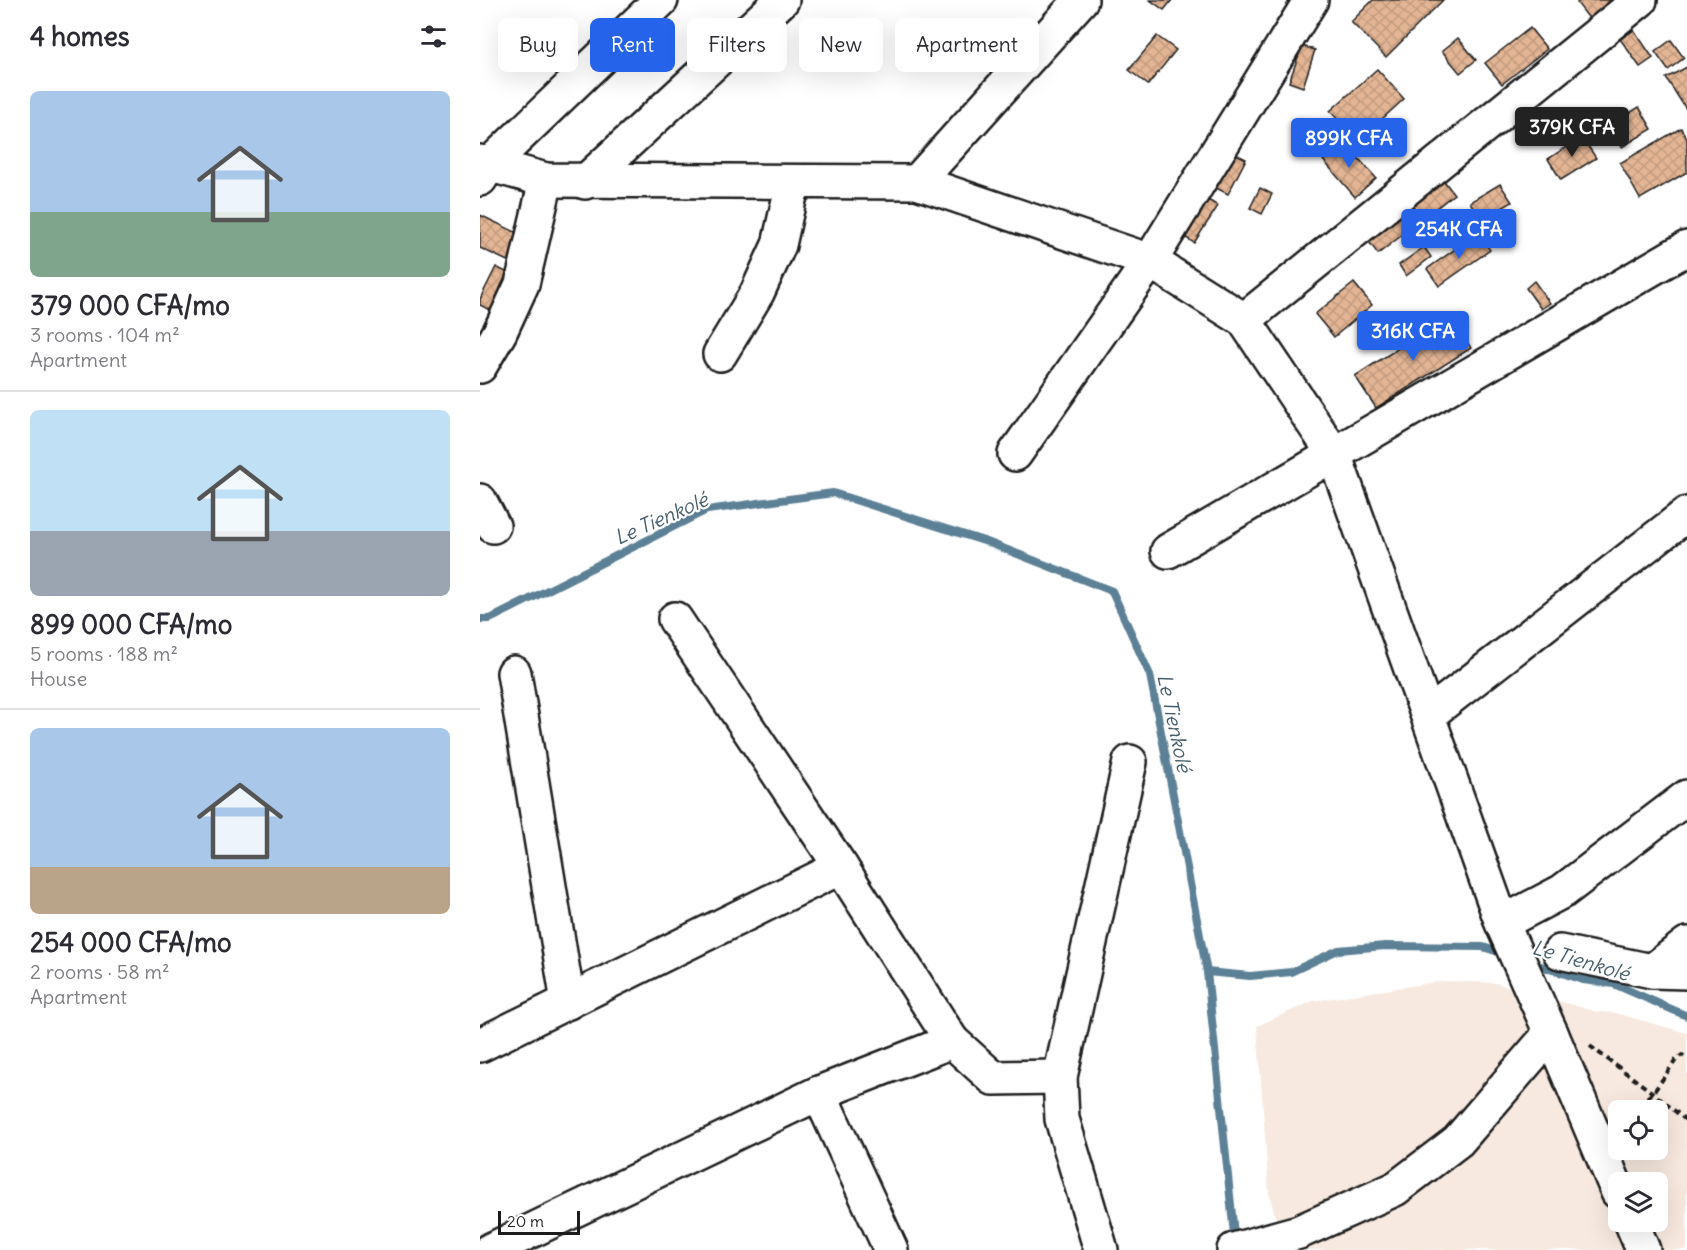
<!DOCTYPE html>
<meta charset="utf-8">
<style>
body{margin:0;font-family:Delius,sans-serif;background:#f2f2f3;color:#2b2b33;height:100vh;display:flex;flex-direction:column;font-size:22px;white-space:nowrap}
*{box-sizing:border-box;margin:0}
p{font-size:20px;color:#7c7c81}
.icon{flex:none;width:33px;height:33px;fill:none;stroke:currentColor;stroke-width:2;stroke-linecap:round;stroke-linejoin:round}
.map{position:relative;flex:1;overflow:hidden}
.details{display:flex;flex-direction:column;background:#fff;width:480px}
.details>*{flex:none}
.hud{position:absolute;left:18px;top:18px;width:570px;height:54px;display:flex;gap:12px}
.fabs{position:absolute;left:1128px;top:1100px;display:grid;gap:12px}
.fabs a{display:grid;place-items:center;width:60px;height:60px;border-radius:9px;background:#fff;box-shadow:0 6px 24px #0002;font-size:30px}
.scale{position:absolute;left:18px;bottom:15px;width:82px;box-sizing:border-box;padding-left:6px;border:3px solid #1c1c1c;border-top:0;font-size:16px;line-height:21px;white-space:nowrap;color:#1c1c1c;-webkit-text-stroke:4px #fff;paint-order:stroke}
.price{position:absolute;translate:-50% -51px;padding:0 14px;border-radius:6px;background:#2563eb;color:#fff;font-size:20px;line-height:39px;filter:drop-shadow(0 2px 3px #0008)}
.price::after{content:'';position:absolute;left:50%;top:36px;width:18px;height:14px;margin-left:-9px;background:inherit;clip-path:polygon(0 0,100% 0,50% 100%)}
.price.on{background:#222;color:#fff}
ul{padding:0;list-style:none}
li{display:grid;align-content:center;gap:12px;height:318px;padding:0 30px}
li+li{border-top:2px solid #e1e1e2}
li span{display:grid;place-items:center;height:186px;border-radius:9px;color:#555}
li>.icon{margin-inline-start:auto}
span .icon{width:108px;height:108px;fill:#fffc;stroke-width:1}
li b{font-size:26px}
h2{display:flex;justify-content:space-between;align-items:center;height:72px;padding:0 30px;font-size:26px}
.chip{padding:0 21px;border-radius:9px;background:#fff;box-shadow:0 6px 24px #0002;font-size:21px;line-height:54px}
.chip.on{background:#2563eb;color:#fff}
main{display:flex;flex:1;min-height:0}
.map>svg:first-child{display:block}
</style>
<main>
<section class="details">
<h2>4 homes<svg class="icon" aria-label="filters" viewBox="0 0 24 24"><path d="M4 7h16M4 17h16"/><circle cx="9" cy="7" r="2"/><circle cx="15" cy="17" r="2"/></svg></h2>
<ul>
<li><span style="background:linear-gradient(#a9c7e8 65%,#7fa58c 0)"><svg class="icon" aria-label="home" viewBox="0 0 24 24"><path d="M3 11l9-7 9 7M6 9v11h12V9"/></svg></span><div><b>379 000 CFA/mo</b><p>3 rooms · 104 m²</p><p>Apartment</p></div></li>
<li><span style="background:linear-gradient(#bfe0f5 65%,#9aa5b1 0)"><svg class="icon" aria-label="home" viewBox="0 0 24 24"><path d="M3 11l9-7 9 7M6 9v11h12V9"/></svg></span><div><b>899 000 CFA/mo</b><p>5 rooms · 188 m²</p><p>House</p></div></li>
<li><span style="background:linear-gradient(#a9c7e8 75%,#b9a48a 0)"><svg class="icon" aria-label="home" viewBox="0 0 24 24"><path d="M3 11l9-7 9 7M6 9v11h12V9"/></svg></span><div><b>254 000 CFA/mo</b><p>2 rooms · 58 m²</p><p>Apartment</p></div></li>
</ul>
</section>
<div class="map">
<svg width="1207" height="1250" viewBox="0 0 1207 1250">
<defs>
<pattern id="building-cross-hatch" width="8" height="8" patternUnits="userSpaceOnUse" patternTransform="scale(1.5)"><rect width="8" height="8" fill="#e3b594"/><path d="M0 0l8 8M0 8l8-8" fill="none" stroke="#c29b7f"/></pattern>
</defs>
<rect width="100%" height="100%" fill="#fff"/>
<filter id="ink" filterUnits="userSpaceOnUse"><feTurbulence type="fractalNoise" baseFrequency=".0167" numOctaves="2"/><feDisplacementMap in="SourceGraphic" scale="12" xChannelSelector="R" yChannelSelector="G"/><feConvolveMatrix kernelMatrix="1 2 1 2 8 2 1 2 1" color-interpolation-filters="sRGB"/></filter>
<g filter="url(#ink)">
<path fill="#f7e9df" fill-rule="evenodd" d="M963 981 1016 983 1117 1012 1135 1013 1207 1033V1250H805L789 1194 777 1026 833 1001ZM1138 1110H1178V1149H1138ZM1138 1182H1178V1221H1138Z"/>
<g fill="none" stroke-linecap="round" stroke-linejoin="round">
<g stroke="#5c8095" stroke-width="8">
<path d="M0 619H10L227 510 353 493 507 542 632 591 670 675 727 972 770 976 811 972 858 950 905 946 1003 947 1025 954"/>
<path d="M1049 962 1103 980 1134 984 1207 1016"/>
<path d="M727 972 755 1244"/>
</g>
</g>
<g fill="url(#building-cross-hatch)" stroke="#1c1c1c" stroke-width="1.5">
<path d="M670 0H692L684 10Z"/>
<path d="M893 0H963L906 57 871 22Z"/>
<path d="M1101 0H1140L1111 21 1097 3Z"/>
<path d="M1050 28 1067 49 1022 84 1005 63Z"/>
<path d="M1154 30 1173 58 1160 67 1140 39Z"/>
<path d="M677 36 696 50 668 85 649 70Z"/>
<path d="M978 38 996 60 980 73 962 51Z"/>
<path d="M1191 40 1204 58 1188 70 1175 52Z"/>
<path d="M822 46 835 50 823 87 809 82Z"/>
<path d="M1207 67V109H1206L1186 78Z"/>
<path d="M897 69 924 99 878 141 850 111Z"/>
<path d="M1159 107 1172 129 1142 147 1129 126Z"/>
<path d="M1201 128 1207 139V172L1160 199 1140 163Z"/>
<path d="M1102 137 1116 158 1081 180 1068 159Z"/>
<path d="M863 141 896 178 875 197 843 160Z"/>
<path d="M752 152 766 159 748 194 734 187Z"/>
<path d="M962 178 974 194 898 254 886 238Z"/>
<path d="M1020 184 1032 202 1001 221 990 202Z"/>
<path d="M780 188 792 194 782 214 770 208Z"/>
<path d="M720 195 738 206 714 243 697 232Z"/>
<path d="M0 215 50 239 36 265 0 248Z"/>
<path d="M998 233 1010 250 959 286 947 269Z"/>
<path d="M944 247 951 257 926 276 919 265Z"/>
<path d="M16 267 34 276 16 313 0 305V299Z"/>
<path d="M1054 281 1070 303 1061 309 1046 288Z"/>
<path d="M874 283 892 305 854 337 835 314Z"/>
<path d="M970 315 991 348 896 408 875 376Z"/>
</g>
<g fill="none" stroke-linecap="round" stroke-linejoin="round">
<g stroke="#1c1c1c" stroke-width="38">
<g id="minor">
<path d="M0 179 9 165 181 0"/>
<path d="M105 182 302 0"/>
<path d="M437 182 601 0"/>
<path d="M764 320 1160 0"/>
<path d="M240 354 277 293 299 245 313 182"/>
<path d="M0 366 20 332 42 284 66 180"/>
<path d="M535 454 670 261 831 0"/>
<path d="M0 501 13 526"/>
<path d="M688 551 1207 248"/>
<path d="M34 673 88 1002"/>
<path d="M948 715 1207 514"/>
<path d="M1022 923 1083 891 1207 797"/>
<path d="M1080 952 1172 971 1207 972"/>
<path d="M1172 971 1207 944"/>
<path d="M472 1041 513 1078 580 1077"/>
<path d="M0 1045 361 867"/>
<path d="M339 1093 411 1250"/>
<path d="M11 1250 339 1093 472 1041 361 867 195 619"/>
<path d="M621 1250 582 1119 580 1077 650 762"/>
<path d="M754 1250 819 1232 915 1189 978 1141 1071 1033"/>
</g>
</g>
<g stroke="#1c1c1c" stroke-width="38">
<g id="secondary">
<path d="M0 162 66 180 437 182 670 261 764 320 854 454 1022 923 1071 1033 1138 1192"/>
<path d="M1151 1221 1163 1250"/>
</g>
</g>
<g stroke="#1c1c1c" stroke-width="4" stroke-dasharray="6 4.5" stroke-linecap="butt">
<path d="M1110 1046 1173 1093 1207 1121"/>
<path d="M1150 1110 1173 1093 1196 1060 1202 1055 1207 1058"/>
</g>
<use href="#minor" stroke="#fff" stroke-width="33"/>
<use href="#secondary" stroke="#fff" stroke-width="33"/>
</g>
</g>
<g text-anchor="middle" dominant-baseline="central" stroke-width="4.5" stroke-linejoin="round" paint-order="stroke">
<g font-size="20" font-style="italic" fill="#465f6d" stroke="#fff">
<text transform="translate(181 518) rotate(-24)">Le Tienkolé</text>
<text transform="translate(695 723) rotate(78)">Le Tienkolé</text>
<text transform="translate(1101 960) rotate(16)">Le Tienkolé</text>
</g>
</g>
</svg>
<div class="fabs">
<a><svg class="icon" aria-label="locate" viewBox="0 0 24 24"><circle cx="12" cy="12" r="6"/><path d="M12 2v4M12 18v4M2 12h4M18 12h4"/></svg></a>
<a><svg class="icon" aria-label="layers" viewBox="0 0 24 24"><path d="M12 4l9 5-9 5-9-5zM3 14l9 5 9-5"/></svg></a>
</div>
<div class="scale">20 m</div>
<b class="price on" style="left:1092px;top:158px">379K CFA</b>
<b class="price" style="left:869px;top:169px">899K CFA</b>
<b class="price" style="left:979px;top:260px">254K CFA</b>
<b class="price" style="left:933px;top:362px">316K CFA</b>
<div class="hud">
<a class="chip">Buy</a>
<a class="chip on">Rent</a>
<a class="chip">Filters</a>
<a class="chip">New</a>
<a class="chip">Apartment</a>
</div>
</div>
</main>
